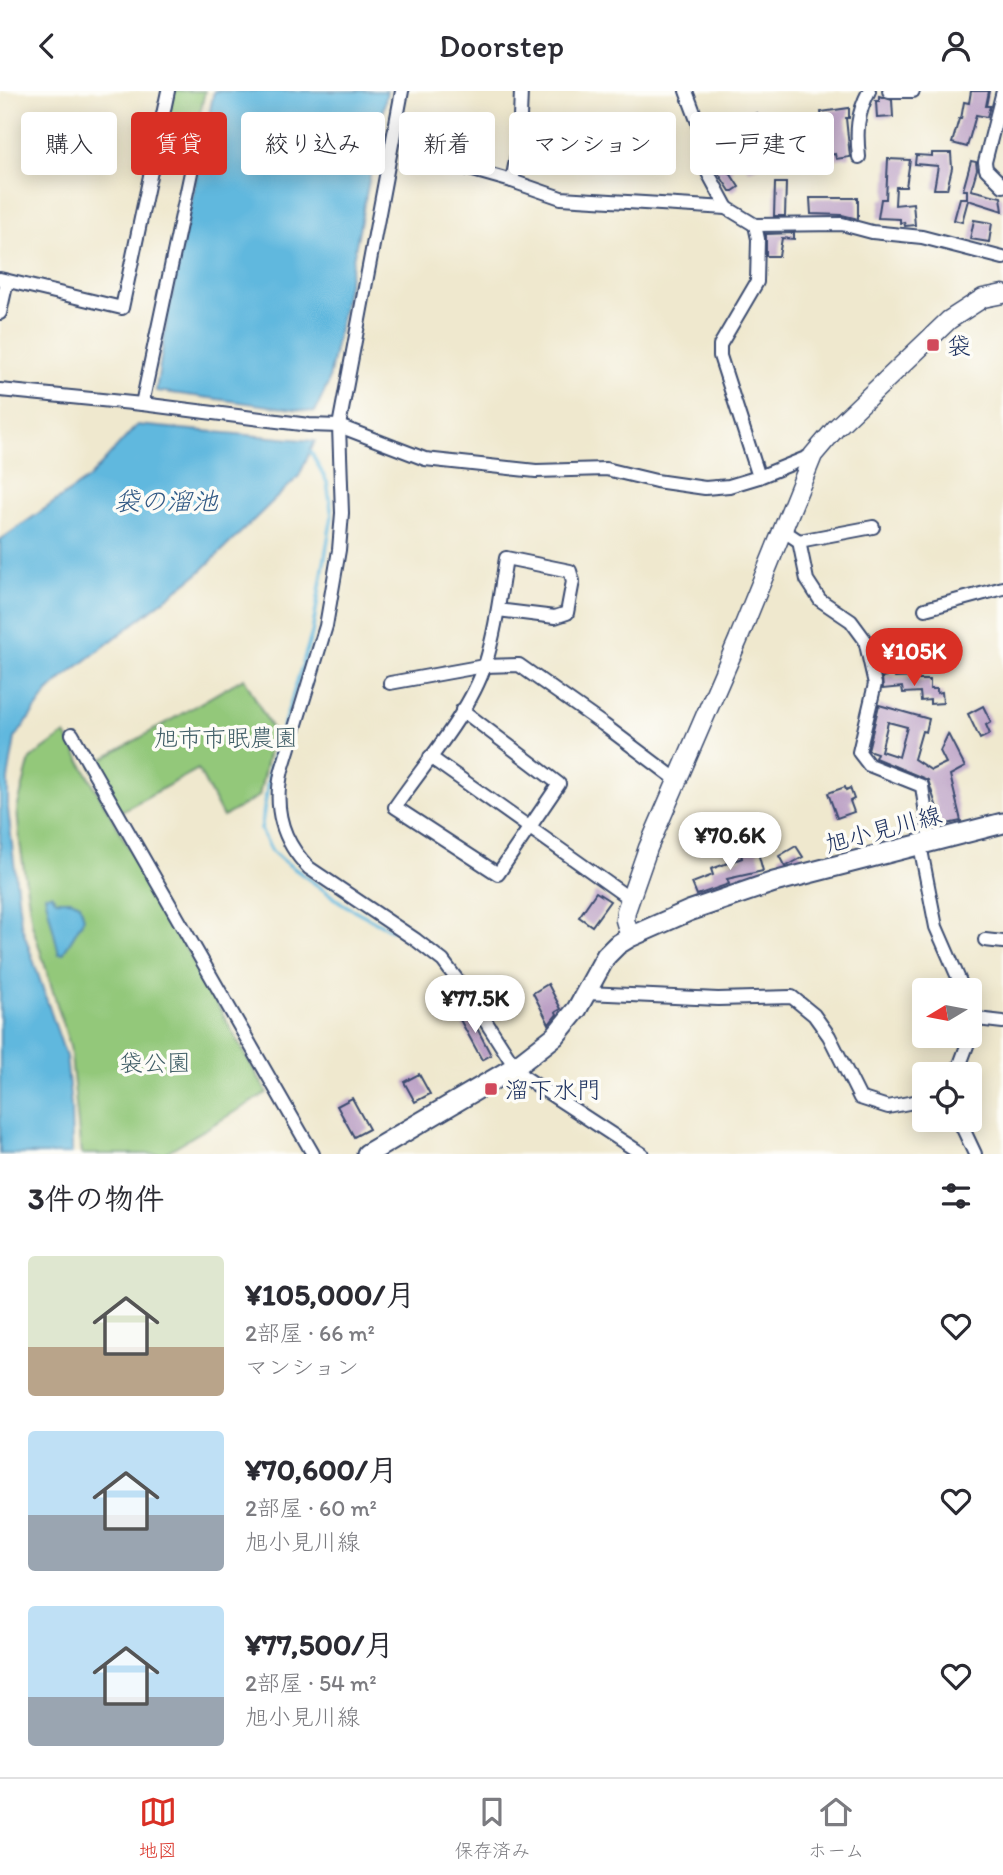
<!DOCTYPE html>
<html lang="ja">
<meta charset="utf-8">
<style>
body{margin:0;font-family:Itim,"Klee One",sans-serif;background:#f7f7f7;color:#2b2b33;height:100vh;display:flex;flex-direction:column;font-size:26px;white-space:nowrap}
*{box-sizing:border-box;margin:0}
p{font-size:23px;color:#7c7c81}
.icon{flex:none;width:38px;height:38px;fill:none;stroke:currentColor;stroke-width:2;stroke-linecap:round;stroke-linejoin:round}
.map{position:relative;height:1063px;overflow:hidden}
.panel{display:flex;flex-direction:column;background:#fff;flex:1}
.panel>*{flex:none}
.hud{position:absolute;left:21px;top:21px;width:962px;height:63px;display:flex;gap:14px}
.needle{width:46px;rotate:260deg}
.fabs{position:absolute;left:912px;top:887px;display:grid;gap:14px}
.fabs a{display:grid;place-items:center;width:70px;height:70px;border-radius:7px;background:#fff;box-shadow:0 4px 18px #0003;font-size:35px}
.price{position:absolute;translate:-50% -60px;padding:0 16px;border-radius:24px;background:#fff;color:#222;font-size:23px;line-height:46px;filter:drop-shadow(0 2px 4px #0008)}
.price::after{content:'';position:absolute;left:50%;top:42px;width:21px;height:16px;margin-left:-10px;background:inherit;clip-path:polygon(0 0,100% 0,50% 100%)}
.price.selected{background:#d93025;color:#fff}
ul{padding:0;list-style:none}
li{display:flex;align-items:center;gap:21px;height:175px;padding:0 28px}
li span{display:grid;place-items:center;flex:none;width:196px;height:140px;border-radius:7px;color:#555}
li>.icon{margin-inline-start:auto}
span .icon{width:84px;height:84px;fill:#fffc;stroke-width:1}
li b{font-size:30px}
h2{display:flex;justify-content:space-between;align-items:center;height:84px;padding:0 28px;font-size:30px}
.chip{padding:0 24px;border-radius:7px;background:#fff;box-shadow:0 4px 18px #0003;font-size:24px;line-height:63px}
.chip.selected{background:#d93025;color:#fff}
header{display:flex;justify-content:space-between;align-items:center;height:91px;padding:0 28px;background:#fff;font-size:32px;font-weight:600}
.tab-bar{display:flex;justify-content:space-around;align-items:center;height:98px;border-top:2px solid #e1e1e2;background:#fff;font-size:19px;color:#7c7c81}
.tab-bar a{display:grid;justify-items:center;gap:4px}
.tab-bar .selected{color:#d93025}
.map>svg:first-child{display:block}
</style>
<header><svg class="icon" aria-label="back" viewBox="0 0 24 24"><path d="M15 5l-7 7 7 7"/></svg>Doorstep<svg class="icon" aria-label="person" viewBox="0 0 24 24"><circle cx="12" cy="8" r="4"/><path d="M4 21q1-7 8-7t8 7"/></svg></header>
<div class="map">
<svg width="1003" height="1063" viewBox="0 0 1003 1063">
<rect width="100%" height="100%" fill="#fdfcf7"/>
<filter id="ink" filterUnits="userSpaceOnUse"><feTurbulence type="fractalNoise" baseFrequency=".0143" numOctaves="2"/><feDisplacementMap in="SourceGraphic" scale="14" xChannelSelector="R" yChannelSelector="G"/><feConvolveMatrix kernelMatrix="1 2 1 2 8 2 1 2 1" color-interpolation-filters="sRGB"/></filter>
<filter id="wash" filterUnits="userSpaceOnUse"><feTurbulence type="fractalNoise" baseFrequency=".00686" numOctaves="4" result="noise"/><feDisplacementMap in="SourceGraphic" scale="28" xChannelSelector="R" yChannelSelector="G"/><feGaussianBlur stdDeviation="1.57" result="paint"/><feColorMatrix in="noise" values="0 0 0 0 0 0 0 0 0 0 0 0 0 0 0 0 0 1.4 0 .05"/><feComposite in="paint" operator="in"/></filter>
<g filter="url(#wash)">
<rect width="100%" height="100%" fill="#efe8ce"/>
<g fill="#93c87a" stroke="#577c6c" stroke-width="2">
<path d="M172 0H205L194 48 164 41Z"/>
<path d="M244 587 273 640 259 705 223 726 198 678 118 722 91 675Z"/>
<path d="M65 643 267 1002 163 1063H81L70 955 32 833 20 752 17 718 30 668Z"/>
</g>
<g fill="#61b8de" stroke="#3e749e" stroke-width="2">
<path d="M214 0H387L328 293 315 321 156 300 167 227Z"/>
<path d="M137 334 315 350 299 385 199 482 63 587 48 601 15 647 8 688V718L21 833 66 966 71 1015 72 1063H0V449L89 387Z"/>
<path d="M51 803 56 809H71L80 813 84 827 63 863H59L45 804Z"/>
</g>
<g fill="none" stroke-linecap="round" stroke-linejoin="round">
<path stroke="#61b8de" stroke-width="3.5" d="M311 361 327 391 332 425 312 542 270 678 261 739 272 760 281 768 343 813 391 839"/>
</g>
<g id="blocks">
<g fill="#bba0c5" fill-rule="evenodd">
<path d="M971 0H989L986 15H990L987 26 976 24 967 56 952 52 959 28H961L964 11 969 12Z"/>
<path d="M879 5 892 9 893 26 877 27 876 10H879Z"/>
<path d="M849 17V27H846L850 66 836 68 835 63 809 68 804 30 822 27 821 21Z"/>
<path d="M757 22 764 46 749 50 742 27Z"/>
<path d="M754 51 762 74 748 79 740 56Z"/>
<path d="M717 58 722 76 729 73 733 80 730 82 739 96 733 100H730L715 77 712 59Z"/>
<path d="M932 62H951L952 77 947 98H934L938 75 915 73 916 64 932 65Z"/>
<path d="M888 68 910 69 906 96H896L895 114 913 112 915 134 905 135 904 131 900 132V128L878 127 881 108H886Z"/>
<path d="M971 70 976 71 977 78 971 99 1001 106 1003 120 968 109 962 131 954 129 960 107H967V99H963Z"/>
<path d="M775 92H786L785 125H774Z"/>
<path d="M810 107H858V128L842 124 811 123Z"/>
<path d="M974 129 992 132 989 151 970 148Z"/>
<path d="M794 142V148L782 147 779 165H766V143Z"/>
<path d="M894 584 895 587 914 586 915 589H930V598H937V602L942 601 943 612 930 613V609L921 610 920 601 903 602 902 596 883 598 882 586Z"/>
<path d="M879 614 929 628 926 641 922 640 914 668 931 679 946 672 940 660 948 643 965 676 950 684 961 730 937 735 934 717H937L928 689 875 667 877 662 868 659ZM888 631 907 636 899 666 881 660Z"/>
<path d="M983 615 991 631 986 634 990 643 980 648 968 623Z"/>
<path d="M845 696 846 699 850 697 854 708 850 710 854 721 837 727 828 702Z"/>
<path d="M796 755 803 766 785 776 779 765Z"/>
<path d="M757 758 763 780 727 788 729 793 697 804 692 792 713 784 711 778 742 767 741 762Z"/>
<path d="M596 801 610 810 592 835 579 826Z"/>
<path d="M548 893 561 918 556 921 557 923 549 933 533 902Z"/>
<path d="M468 920 491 964 482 969 458 925Z"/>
<path d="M419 983 430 1003 415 1011 404 991Z"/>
<path d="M352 1007 369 1038 354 1046 337 1015Z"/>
</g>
</g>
</g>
<g filter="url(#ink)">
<use href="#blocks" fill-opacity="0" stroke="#3b4b6f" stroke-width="2"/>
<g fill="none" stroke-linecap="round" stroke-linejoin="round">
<g stroke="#3b4b6f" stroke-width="16">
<g id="street">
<path d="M402 0 339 335 342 422 339 459 326 535 282 679C273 716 282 750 309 777L416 849 443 870 470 906 515 976"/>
<path d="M686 0 698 32 707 80 727 117"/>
<path d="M889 0H913"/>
<path d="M1003 0 985 71 986 78 1003 95"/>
<path d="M859 66C856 40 857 23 869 0"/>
<path d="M466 77 512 90 519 53 521 0"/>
<path d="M512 90 561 107 727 117 755 134 842 133 872 141 922 146 1003 167"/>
<path d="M755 134 758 148 757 191 720 254V265L759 386"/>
<path d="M0 188 122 217 168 0"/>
<path d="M0 222 7 190"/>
<path d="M0 299 142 313 309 334 339 335 425 368 536 380 606 378 656 390 705 397 729 395 759 386 813 364"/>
<path d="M142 313 197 53 160 43"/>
<path d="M781 438 799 450 807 489 820 509 851 530 865 549 875 593 859 661 869 674 922 695 930 751"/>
<path d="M799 450 873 436"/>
<path d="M925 518 1003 497"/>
<path d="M390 592 484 575 519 574 604 634 677 689"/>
<path d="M462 619 559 693 498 783 395 716C423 675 470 621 485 574 496 539 500 503 506 467L570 480 573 490 567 522 555 526 498 519"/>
<path d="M72 643 313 1063"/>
<path d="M430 666 630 808"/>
<path d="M920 754 936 836 964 900"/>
<path d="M985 849 1003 851"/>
<path d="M587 902 718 908 792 906 814 924 829 945 860 1007 888 1016 924 1009"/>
<path d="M977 928 1003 931"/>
<path d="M512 978 642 1063"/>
<path d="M956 984 977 928 970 912"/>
<path d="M959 1029 975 1063"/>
</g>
</g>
<g stroke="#3b4b6f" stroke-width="21">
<path id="secondary" d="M630 846 625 829 626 820 648 757 738 549 813 364 836 337 949 229 983 207 1003 203"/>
</g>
<g stroke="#3b4b6f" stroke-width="23">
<path id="primary" d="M367 1063 515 976 555 945 577 918 606 865 617 854 630 846 689 820 774 791 1003 732"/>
</g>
<use href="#street" stroke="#fff" stroke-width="12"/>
<use href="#secondary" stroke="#fff" stroke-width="18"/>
<use href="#primary" stroke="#fff" stroke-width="19"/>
</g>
</g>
<g fill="#d1495b" stroke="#fdfcf7" stroke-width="2.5">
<rect x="926" y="247" width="14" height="14" rx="3.5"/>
<rect x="484" y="991" width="14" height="14" rx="3.5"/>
</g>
<g text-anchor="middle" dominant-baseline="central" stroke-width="7" stroke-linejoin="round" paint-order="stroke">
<g font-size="24" fill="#1b2f5e" stroke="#fdfcf7" text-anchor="start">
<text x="947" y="254">袋</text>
<text x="505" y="998">溜下水門</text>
</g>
<g font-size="24" fill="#3f5d66" stroke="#fdfcf7">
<text x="226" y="646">旭市市眠農園</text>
<text x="155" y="971">袋公園</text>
</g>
<g font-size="24" fill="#1b2f5e" stroke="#fdfcf7">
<text transform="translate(883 738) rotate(-15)">旭小見川線</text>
</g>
<g font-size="26" font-style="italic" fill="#305884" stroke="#fdfcf7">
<text x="166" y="410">袋の溜池</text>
</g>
</g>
</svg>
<div class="fabs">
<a><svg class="needle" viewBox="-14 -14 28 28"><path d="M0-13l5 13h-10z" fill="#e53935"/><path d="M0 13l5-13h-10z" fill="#7c7c81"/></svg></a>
<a><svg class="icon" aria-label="locate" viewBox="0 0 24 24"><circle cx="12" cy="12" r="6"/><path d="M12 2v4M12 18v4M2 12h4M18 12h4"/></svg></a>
</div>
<b class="price selected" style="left:914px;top:597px">¥105K</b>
<b class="price" style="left:730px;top:781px">¥70.6K</b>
<b class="price" style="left:475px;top:944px">¥77.5K</b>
<div class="hud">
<a class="chip">購入</a>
<a class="chip selected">賃貸</a>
<a class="chip">絞り込み</a>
<a class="chip">新着</a>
<a class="chip">マンション</a>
<a class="chip">一戸建て</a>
</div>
</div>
<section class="panel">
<h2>3件の物件<svg class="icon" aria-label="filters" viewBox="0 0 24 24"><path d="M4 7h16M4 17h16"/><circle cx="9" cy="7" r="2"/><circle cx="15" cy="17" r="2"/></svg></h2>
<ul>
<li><span style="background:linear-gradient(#dfe7d0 65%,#b9a48a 0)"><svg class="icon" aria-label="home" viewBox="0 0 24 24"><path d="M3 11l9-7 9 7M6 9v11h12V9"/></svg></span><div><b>¥105,000/月</b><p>2部屋 · 66 m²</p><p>マンション</p></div><svg class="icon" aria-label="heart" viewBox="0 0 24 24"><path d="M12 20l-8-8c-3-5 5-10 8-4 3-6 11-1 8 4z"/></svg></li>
<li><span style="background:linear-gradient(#bfe0f5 60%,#9aa5b1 0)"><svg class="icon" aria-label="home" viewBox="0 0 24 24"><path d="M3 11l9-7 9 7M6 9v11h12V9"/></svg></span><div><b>¥70,600/月</b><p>2部屋 · 60 m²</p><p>旭小見川線</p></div><svg class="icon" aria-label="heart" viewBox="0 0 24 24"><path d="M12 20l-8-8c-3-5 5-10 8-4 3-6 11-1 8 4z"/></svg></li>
<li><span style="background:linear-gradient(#bfe0f5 65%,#9aa5b1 0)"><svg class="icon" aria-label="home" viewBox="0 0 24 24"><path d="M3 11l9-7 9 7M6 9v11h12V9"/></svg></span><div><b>¥77,500/月</b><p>2部屋 · 54 m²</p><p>旭小見川線</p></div><svg class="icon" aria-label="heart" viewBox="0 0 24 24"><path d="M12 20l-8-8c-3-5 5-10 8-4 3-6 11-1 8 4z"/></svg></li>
</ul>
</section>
<nav class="tab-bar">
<a class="selected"><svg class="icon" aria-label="map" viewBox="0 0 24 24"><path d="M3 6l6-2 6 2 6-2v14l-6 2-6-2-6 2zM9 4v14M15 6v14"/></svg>地図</a>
<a><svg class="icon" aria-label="saved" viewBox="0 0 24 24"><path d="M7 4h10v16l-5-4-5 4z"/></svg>保存済み</a>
<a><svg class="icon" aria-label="home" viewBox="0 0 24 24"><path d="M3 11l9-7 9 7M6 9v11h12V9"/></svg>ホーム</a>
</nav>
